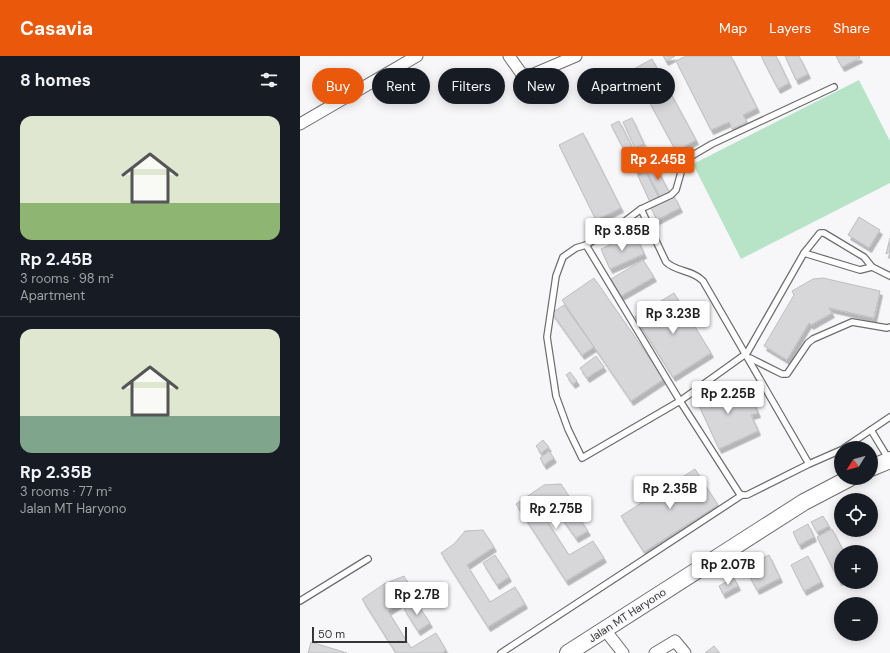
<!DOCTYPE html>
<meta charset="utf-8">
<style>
body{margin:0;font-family:"DM Sans",sans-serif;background:#242831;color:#f1f3f6;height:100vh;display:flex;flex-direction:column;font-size:15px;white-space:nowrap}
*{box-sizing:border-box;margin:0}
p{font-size:13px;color:#9ea1a6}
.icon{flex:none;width:22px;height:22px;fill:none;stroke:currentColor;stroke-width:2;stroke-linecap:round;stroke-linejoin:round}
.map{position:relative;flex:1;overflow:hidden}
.panel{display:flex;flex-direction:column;background:#171b24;width:300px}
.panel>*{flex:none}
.hud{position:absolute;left:12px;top:12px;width:380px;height:36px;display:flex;gap:8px}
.needle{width:26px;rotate:233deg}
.tools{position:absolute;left:534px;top:385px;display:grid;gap:8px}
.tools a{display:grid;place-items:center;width:44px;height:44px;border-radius:50%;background:#171b24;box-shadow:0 2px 10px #0003;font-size:20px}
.scale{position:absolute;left:12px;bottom:10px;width:95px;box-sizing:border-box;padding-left:4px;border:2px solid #353536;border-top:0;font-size:11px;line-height:14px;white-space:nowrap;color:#353536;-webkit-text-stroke:3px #f7f7f9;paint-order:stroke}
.price{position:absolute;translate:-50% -34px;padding:0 9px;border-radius:4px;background:#fff;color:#222;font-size:13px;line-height:26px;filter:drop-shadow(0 1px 2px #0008)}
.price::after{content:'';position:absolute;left:50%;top:24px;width:12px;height:9px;margin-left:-6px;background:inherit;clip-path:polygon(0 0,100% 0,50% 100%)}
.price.on{background:#ea580c;color:#fff}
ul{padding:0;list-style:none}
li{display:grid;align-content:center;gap:8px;height:212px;padding:0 20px}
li+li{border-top:1px solid #363941}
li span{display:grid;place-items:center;height:124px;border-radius:12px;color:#555}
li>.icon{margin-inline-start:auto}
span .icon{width:72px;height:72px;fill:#fffc;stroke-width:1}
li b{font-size:17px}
h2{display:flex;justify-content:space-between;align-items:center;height:48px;padding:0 20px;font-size:17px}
.pill{padding:0 14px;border-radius:18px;background:#171b24;box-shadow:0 2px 10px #0003;font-size:14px;line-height:36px}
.pill.on{background:#ea580c;color:#fff}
header{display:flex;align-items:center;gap:24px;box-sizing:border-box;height:56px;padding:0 20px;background:#ea580c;color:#fff}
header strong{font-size:19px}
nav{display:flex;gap:22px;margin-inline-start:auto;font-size:14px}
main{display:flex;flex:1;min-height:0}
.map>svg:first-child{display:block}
</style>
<header>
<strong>Casavia</strong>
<nav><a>Map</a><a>Layers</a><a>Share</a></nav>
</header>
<main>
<section class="panel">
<h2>8 homes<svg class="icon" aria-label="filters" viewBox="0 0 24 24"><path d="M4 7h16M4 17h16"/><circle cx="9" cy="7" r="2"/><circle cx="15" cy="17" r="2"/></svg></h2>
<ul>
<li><span style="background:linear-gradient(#dfe7d0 70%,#8fb573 0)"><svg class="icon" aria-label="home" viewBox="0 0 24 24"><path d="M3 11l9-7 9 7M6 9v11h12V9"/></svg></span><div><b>Rp 2.45B</b><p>3 rooms · 98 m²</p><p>Apartment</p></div></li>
<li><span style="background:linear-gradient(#dfe7d0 70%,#7fa58c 0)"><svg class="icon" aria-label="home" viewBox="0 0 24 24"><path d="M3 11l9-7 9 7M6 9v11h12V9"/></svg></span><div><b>Rp 2.35B</b><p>3 rooms · 77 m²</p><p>Jalan MT Haryono</p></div></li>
</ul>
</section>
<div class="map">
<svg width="590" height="597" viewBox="0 0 590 597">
<defs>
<filter id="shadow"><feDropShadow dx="2.5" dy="4.5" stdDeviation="0" flood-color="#0004"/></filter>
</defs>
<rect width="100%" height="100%" fill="#f7f7f9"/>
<path fill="#b7e4c7" d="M559 24 590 85V127L441 203 393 108Z"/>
<g fill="#d7d7d9" stroke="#bdbebf" filter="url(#shadow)">
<path d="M363 0H375L366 5Z"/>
<path d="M386 0H431L457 52 443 59 447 66 432 73 429 66 411 74 376 5Z"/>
<path d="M461 0H476L489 27 478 33Z"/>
<path d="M485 0H499L508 18 496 24Z"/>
<path d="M536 0H559L560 2 542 11Z"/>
<path d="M352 3 396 84 376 95 332 14Z"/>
<path d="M332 62 344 88 335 92 323 66Z"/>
<path d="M319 65 332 90 324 94 311 69Z"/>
<path d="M283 77 321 152 296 164 259 89Z"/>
<path d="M345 89 355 107 347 112 336 94Z"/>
<path d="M333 91 345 113 337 117 325 96Z"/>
<path d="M355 109 369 136 360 141 346 114Z"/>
<path d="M346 116 359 142 350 146 338 120Z"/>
<path d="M374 140 380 152 357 164 351 152Z"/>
<path d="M559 161 580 174 569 192 548 179Z"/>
<path d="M335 178 344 198 310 213 301 193Z"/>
<path d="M590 182V196L586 198Z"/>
<path d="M343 204 354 221 321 240 311 223Z"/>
<path d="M294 222 364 323 331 345 262 244Z"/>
<path d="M523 222 580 235 574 262 529 252 532 257 511 269 509 267 487 304 464 290 494 239 492 235 513 223Z"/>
<path d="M374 237 411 297 373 321 335 261Z"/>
<path d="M264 249 294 291 282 299 252 257Z"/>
<path d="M296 300 304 311 287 322 280 312Z"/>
<path d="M270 316 277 325 273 328 266 319Z"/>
<path d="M435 326 444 344 451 341 458 357 451 359 458 375 419 393 396 343Z"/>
<path d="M243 384 249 391 241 397 236 390Z"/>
<path d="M249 395 254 402 244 409 240 402Z"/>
<path d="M395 413 418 449 344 496 321 460Z"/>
<path d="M261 428 272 445 245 462 269 499 293 485 304 502 266 525 216 448 244 429Z"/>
<path d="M273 453 288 475 276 482 261 461Z"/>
<path d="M523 460 529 470 517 476 511 466Z"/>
<path d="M508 468 514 481 499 489 493 476Z"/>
<path d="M532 473 544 496 554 490 557 496H541V524L539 525 517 481Z"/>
<path d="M183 474 194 491 167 509 190 546 215 531 225 548 188 571 141 497 154 488 165 475Z"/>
<path d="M195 499 209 521 197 529 183 507Z"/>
<path d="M469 499 480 522 457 534 445 512Z"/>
<path d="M508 500 521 526 504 535 491 509Z"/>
<path d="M104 520 115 538 88 555 111 592 136 577 146 594 142 597H96L62 543 84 528Z"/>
<path d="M434 522 438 530 423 538 419 530Z"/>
<path d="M116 546 130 567 118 575 104 553Z"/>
<path d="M11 586 47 597H8Z"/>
<path d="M414 590 420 597H405Z"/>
</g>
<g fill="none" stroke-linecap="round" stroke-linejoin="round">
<g stroke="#6e6e6f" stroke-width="8">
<g id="service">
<path d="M341 153 371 139 376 134 384 106 388 102 412 88 534 31"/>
<path d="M286 189 276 192 263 201 256 220 247 281 256 340 268 373 282 402 380 345 447 297 504 197 520 177H524L564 201 572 211 590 220"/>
<path d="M504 197 560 214 572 211"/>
<path d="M450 302 482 318H487L508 287 513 283 552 266 587 272 590 271"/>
<path d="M571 374 588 402"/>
<path d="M544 392 590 361"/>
<path d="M509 408 447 439H442L439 437 380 345 286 189 324 166 341 153 366 206C376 216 393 214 403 225L509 408 541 394"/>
<path d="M0 545 68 503"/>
<path d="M201 597 442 439"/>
</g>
</g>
<g stroke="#6e6e6f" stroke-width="13">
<g id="minor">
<path d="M209 0 221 17 229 20 276 0"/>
<path d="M0 68 117 0"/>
<path d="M305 574 323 597"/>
<path d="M355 597 375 585 385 597"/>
</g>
</g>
<g stroke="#6e6e6f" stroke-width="18">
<g id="secondary">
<path d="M571 412 590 404"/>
<path d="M268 597 504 446 550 422"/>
</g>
</g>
<use href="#service" stroke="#fff" stroke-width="5.5"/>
<use href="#minor" stroke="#fff" stroke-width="11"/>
<use href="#secondary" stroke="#fff" stroke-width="16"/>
</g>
<g text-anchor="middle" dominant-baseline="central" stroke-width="3" stroke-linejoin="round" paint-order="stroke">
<g font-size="11" fill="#353536" stroke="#f7f7f9">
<text transform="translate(327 559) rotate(-33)">Jalan MT Haryono</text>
</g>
</g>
</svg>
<div class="tools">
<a><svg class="needle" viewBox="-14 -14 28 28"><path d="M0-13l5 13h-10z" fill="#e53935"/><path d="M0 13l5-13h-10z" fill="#9ea1a6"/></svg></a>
<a><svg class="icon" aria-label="locate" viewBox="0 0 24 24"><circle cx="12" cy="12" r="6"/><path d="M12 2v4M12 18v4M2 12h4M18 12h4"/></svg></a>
<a>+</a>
<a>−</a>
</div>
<div class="scale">50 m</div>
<b class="price on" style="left:358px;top:125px">Rp 2.45B</b>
<b class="price" style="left:322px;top:196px">Rp 3.85B</b>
<b class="price" style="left:373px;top:279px">Rp 3.23B</b>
<b class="price" style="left:428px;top:359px">Rp 2.25B</b>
<b class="price" style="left:370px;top:454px">Rp 2.35B</b>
<b class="price" style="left:256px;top:474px">Rp 2.75B</b>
<b class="price" style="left:428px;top:530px">Rp 2.07B</b>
<b class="price" style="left:117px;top:560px">Rp 2.7B</b>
<div class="hud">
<a class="pill on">Buy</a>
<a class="pill">Rent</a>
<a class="pill">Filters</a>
<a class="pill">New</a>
<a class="pill">Apartment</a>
</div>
</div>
</main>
